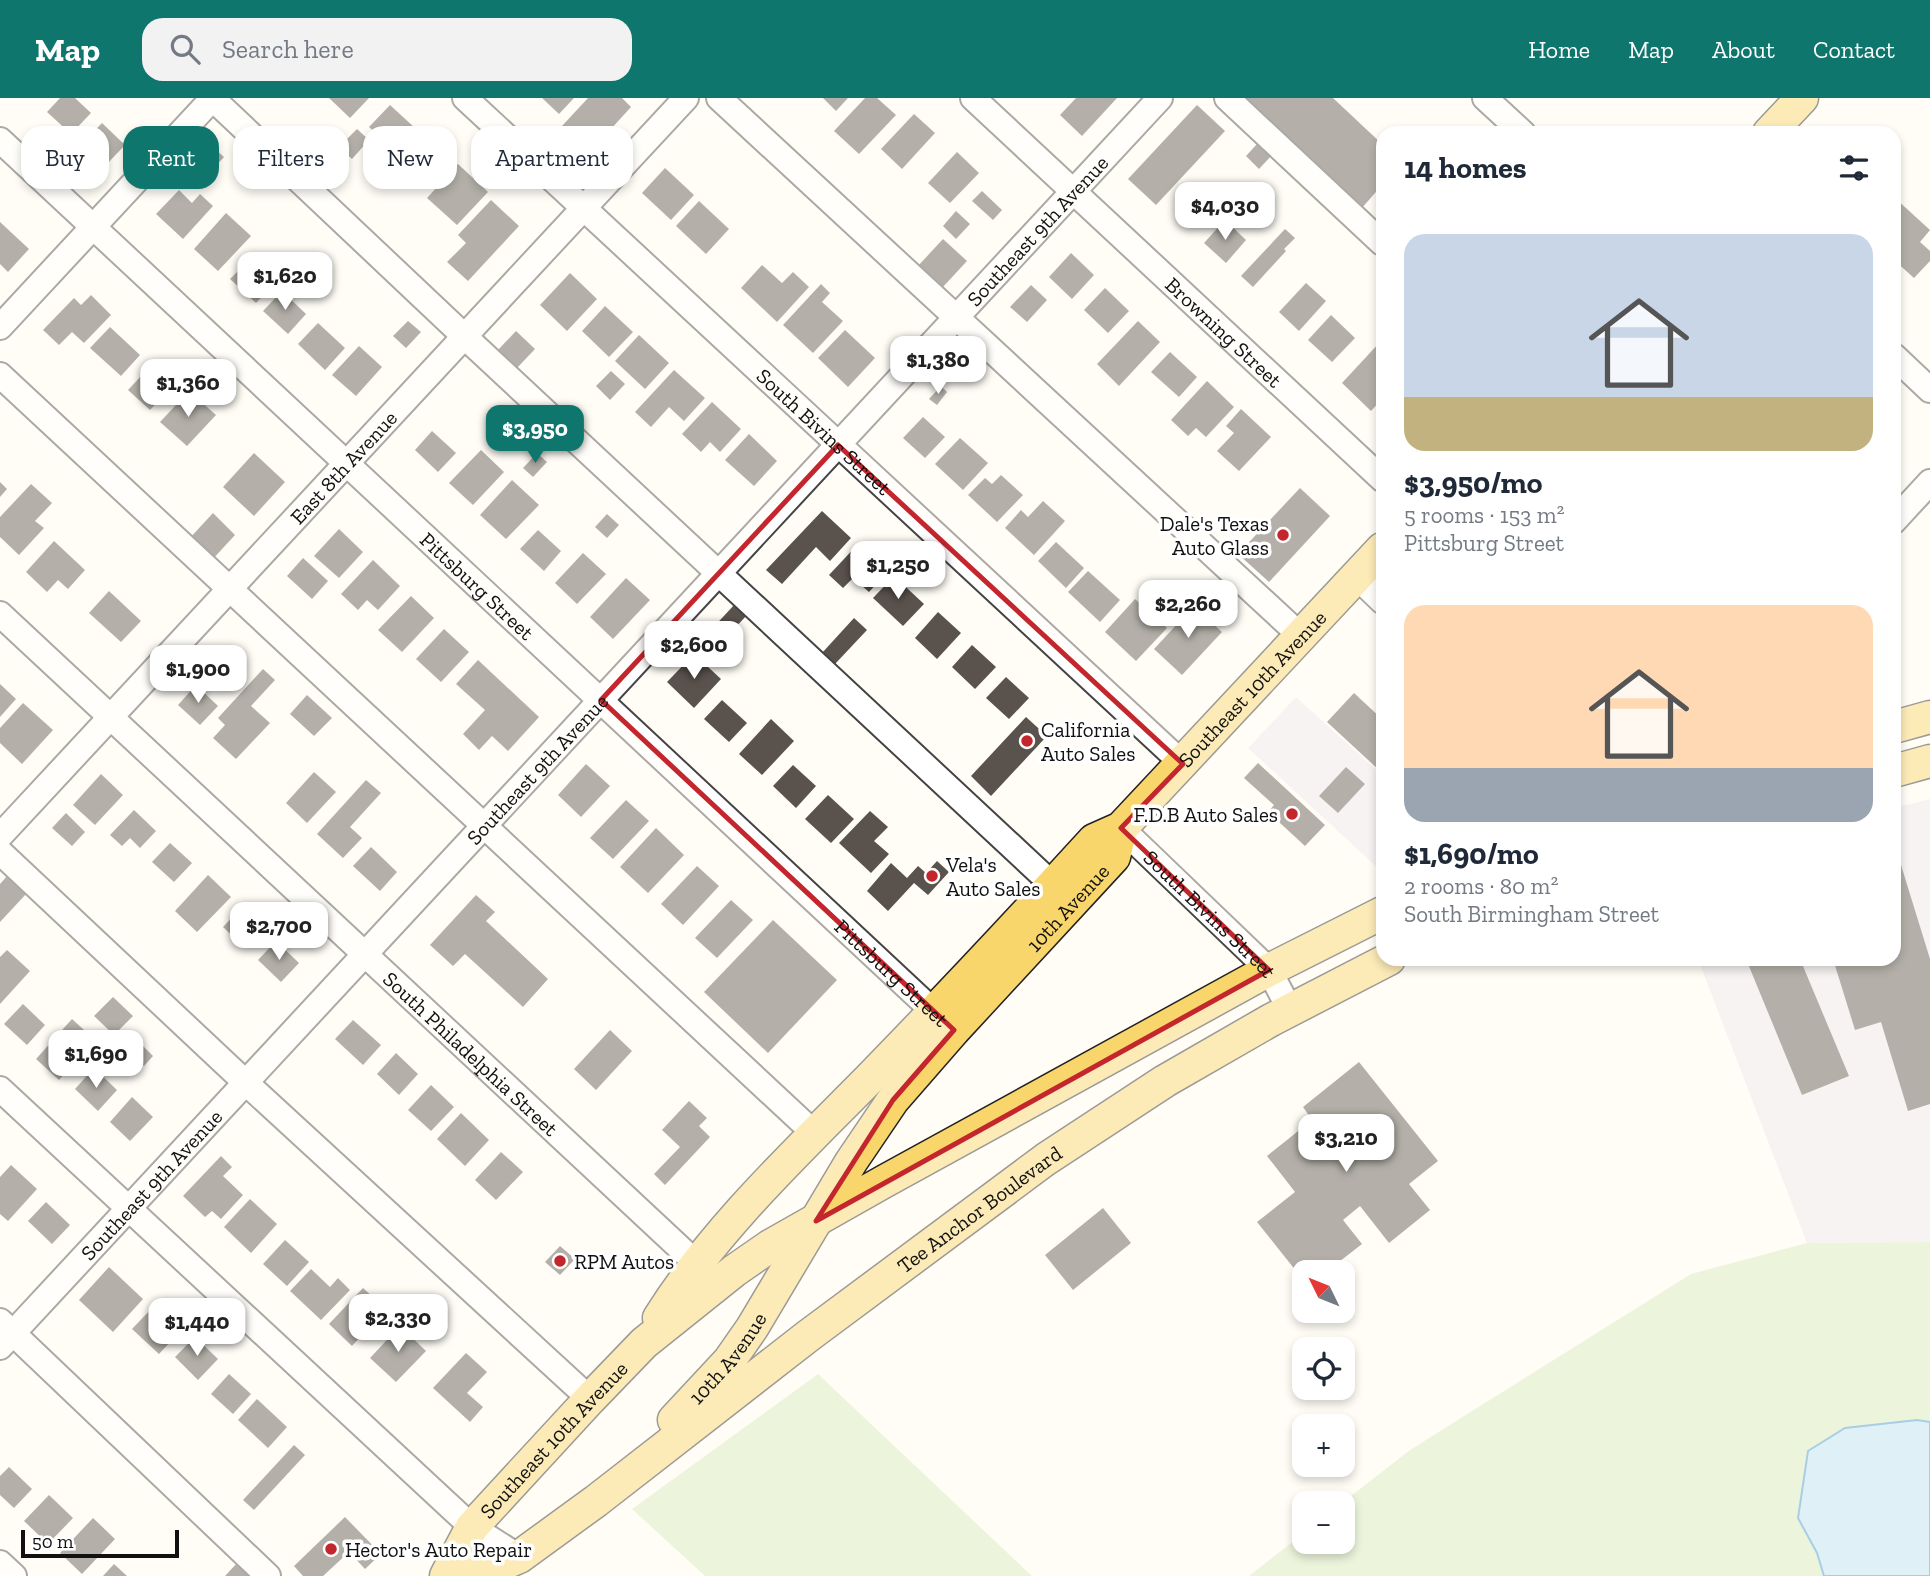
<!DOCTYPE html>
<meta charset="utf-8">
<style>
body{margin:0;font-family:"Zilla Slab",serif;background:#f2f2f3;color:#1f2937;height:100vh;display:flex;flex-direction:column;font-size:26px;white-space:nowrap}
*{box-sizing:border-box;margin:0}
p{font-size:23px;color:#747a83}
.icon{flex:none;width:38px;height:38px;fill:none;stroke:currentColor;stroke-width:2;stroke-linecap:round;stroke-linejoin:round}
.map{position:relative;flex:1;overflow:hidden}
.drawer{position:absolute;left:1376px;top:28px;width:525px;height:840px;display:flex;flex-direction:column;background:#fff;border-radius:21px;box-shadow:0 4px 10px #0003}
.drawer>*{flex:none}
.banner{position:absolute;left:21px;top:28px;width:665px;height:63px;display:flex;gap:14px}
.needle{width:46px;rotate:313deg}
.controls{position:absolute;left:1292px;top:1162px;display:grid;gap:14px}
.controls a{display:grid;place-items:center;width:63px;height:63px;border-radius:14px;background:#fff;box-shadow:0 4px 10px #0003;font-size:35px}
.scale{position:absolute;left:21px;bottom:18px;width:158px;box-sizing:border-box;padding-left:7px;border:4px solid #111;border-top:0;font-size:19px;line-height:24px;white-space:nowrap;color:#111;-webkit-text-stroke:5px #fff;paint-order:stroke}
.price{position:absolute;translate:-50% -60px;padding:0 16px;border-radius:14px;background:#fff;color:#222;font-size:23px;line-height:46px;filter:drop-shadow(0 2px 4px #0008)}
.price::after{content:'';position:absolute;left:50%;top:42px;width:21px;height:16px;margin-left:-10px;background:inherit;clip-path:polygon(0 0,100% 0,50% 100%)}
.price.active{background:#0f766e;color:#fff}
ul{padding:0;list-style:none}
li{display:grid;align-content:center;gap:14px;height:371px;padding:0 28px}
li span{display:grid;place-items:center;height:217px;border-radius:21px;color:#555}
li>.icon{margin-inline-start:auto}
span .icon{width:126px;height:126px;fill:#fffc;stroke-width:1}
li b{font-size:30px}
h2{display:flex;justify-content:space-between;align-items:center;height:84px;padding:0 28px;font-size:30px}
.tag{padding:0 24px;border-radius:21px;background:#fff;box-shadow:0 4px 10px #0003;font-size:24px;line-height:63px}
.tag.active{background:#0f766e;color:#fff}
header{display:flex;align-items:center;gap:42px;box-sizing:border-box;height:98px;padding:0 35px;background:#0f766e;color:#fff}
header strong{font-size:33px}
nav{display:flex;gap:38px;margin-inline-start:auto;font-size:24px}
.search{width:490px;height:63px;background:#f2f2f3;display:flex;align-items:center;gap:18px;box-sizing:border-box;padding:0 24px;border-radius:21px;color:#747a83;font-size:26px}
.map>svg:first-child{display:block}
</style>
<header>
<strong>Map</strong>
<div class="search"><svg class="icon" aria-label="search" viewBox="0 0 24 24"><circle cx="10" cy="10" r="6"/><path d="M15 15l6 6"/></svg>Search here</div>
<nav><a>Home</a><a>Map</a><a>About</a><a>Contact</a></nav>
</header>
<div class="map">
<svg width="1930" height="1478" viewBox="0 0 1930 1478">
<rect width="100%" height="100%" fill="#fffdf5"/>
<g fill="#eee6ef">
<path d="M1296 599 1382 677V774L1248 650Z"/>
<path d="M1930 701V1144L1807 1145 1698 861H1894V710Z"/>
</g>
<g fill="#d5ebbd">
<path d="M1930 1144V1478H1249L1304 1435V1444H1342V1405L1410 1352 1691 1176 1807 1145Z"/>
<path d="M818 1276 1032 1478H705L632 1411Z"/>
</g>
<path fill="#b9e0f7" stroke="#3f96cf" stroke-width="2" d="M1917 1322 1930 1324V1478H1824L1817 1455 1798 1420 1808 1353 1845 1330Z"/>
<g fill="#5a524d">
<path d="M60 0H75L91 15 71 36 47 14Z"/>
<path d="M329 0H369L350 20Z"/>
<path d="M542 0H574L559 16Z"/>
<path d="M588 0H622L631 9 590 54 562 28Z"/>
<path d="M823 0H848L836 13Z"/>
<path d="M865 0H877L896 17 859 56 834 33Z"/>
<path d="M1076 0H1117L1082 38 1060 17Z"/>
<path d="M1242 0H1333L1382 46V87L1361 111Z"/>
<path d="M390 7 415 30 385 63 372 51 382 41 369 29Z"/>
<path d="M1197 7 1225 33 1156 107 1128 81Z"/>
<path d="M914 16 935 35 902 71 881 51Z"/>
<path d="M102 25 125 47 106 67 83 45Z"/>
<path d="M357 31 369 42 352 61 339 49Z"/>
<path d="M420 35 450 64 427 88 397 60Z"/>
<path d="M1258 45 1272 57 1259 71 1246 58Z"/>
<path d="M213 49 224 59 213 71 202 61Z"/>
<path d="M957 54 979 75 950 105 928 85Z"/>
<path d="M458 66 488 94 457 127 427 100Z"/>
<path d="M665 70 694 97 671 122 642 95Z"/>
<path d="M179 92 192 105 200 96 213 108 183 141 156 116Z"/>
<path d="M982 93 1002 112 993 122 972 103Z"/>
<path d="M1895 100 1930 132 1920 144 1930 153V163L1914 180 1894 162Z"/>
<path d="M491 102 519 128 468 183 447 164 466 145 458 137Z"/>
<path d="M699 103 729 131 706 156 676 128Z"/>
<path d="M956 113 970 126 956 141 943 128Z"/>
<path d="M226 115 251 138 218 173 194 151Z"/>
<path d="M1225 122 1246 142 1226 165 1204 145Z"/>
<path d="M0 124 29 151 8 174 0 166Z"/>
<path d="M1285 131 1295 140 1284 151 1286 153 1253 189 1241 178Z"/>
<path d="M943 141 967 163 942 190 918 168Z"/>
<path d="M1071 155 1094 177 1072 201 1049 179Z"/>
<path d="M249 162 274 186 256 205 230 181Z"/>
<path d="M762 167 782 185 793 174 809 189 777 224 741 190Z"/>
<path d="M570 175 597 201 567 233 540 207Z"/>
<path d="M1306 185 1326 203 1299 233 1279 214Z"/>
<path d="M821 186 830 195 822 204 843 223 813 255 783 227Z"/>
<path d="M1031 187 1047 202 1027 224 1010 209Z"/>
<path d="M1105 190 1129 213 1108 235 1084 212Z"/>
<path d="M282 193 306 216 288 236 263 213Z"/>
<path d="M91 197 111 217 84 245 72 234 59 247 43 232 74 200 81 207Z"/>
<path d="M605 208 633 234 609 259 582 233Z"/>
<path d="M1331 217 1355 240 1332 264 1308 242Z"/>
<path d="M408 223 421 234 406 250 393 238Z"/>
<path d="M1138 223 1160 244 1119 288 1097 266Z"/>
<path d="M318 225 345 250 325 272 298 246Z"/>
<path d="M110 229 140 257 121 278 90 250Z"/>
<path d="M845 232 875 260 848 289 818 260Z"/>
<path d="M516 233 535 251 517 270 498 252Z"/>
<path d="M639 237 669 265 645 291 615 263Z"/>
<path d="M1380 244 1382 246V301L1371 313 1342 285Z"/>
<path d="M359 248 382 269 356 298 332 277Z"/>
<path d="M1170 254 1197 279 1179 299 1151 274Z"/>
<path d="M157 261 179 281 150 312 128 292Z"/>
<path d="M674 272 705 300 684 323 669 309 651 329 635 314Z"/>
<path d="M611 273 625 286 610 302 596 288Z"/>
<path d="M1207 283 1234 309 1206 339 1196 330 1188 338 1171 322Z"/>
<path d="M941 288 947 294 937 307 929 301Z"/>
<path d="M189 293 216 317 187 348 160 324Z"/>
<path d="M712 304 741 331 720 354 710 344 701 354 682 336Z"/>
<path d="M1241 311 1271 339 1239 373 1217 353 1234 335 1226 328Z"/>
<path d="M923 319 945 339 925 360 903 340Z"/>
<path d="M432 333 456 355 438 374 415 352Z"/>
<path d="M749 336 777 363 754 388 725 362Z"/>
<path d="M960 340 988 365 963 392 935 366Z"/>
<path d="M481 352 504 374 473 407 449 385Z"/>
<path d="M254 355 285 384 254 418 223 389Z"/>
<path d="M537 355 547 364 533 379 523 370Z"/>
<path d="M1001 377 1023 397 997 424 968 397 985 380 992 386Z"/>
<path d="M512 382 539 407 506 441 480 417Z"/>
<path d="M0 384 7 391 0 399Z"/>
<path d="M31 386 52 405 35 423 44 430 19 457 0 439V419Z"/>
<path d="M1300 390 1330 418 1269 484 1238 456Z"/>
<path d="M1043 403 1065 423 1034 457 1005 430 1021 412 1028 419Z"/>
<path d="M822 413 851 440 830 463 816 449 782 486 766 472Z"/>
<path d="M213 415 235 437 211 463 188 442Z"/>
<path d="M607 416 619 427 607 440 595 429Z"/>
<path d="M339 431 363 454 339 480 314 458Z"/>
<path d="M538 432 561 453 544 473 520 451Z"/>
<path d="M54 443 85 472 68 491 58 482 47 494 26 474Z"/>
<path d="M1056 444 1084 470 1066 490 1038 463Z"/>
<path d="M859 445 889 472 869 494 853 480 843 490 829 477Z"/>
<path d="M583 455 606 476 577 506 555 485Z"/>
<path d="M303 460 328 483 312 501 287 478Z"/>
<path d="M373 462 400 488 378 512 367 502 358 512 341 496Z"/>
<path d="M1088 473 1120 502 1100 524 1068 494Z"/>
<path d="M894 478 924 506 903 528 873 500Z"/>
<path d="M626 480 650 502 613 541 590 519Z"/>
<path d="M109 493 141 523 121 544 89 515Z"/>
<path d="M411 498 434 520 402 554 378 532Z"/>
<path d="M1135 501 1167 530 1136 563 1105 534Z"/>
<path d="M735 506 747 517 721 545 709 534Z"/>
<path d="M1194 508 1222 534 1182 577 1154 551Z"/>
<path d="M938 514 961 535 937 561 915 540Z"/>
<path d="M854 520 867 532 835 566 822 555Z"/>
<path d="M444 531 469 554 441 584 416 561Z"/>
<path d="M972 547 996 569 975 591 952 569Z"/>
<path d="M694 556 721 581 694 610 667 584Z"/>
<path d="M478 562 539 619 508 653 492 638 479 652 463 636 485 612 456 586Z"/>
<path d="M263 571 275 582 251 608 270 625 236 661 213 640 225 627 218 620Z"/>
<path d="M1006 579 1029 600 1009 621 986 600Z"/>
<path d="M0 586 16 601 0 619Z"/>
<path d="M196 587 218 608 200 627 178 607Z"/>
<path d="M1354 595 1382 621V670L1380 673 1327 624Z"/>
<path d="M307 597 332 620 314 638 290 616Z"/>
<path d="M722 602 747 625 729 644 704 621Z"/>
<path d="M23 605 53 632 22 666 0 645V630Z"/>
<path d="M1026 619 1047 638 991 698 971 678Z"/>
<path d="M771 621 794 643 762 677 739 656Z"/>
<path d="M1258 665 1325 727 1305 748 1268 714 1274 707 1244 680Z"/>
<path d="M586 666 610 688 581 719 558 697Z"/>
<path d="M793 667 816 688 796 710 773 688Z"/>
<path d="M1346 669 1365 686 1338 715 1319 698Z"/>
<path d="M314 674 336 694 307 725 286 705Z"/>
<path d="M101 676 123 697 95 727 73 707Z"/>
<path d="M366 682 381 695 350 729 362 740 343 760 317 736Z"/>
<path d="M828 697 854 721 831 745 805 721Z"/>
<path d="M626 702 649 723 613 761 590 740Z"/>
<path d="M134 712 156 733 140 750 130 740 122 748 110 737Z"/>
<path d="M870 713 888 729 874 743 889 756 871 775 839 745Z"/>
<path d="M66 715 85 734 72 748 52 730Z"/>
<path d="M656 730 684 757 648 795 620 769Z"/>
<path d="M170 745 192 765 174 784 152 764Z"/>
<path d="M371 749 397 774 380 793 353 768Z"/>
<path d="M937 763 949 774 928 797 914 785 888 813 867 793 891 765 907 780 918 768 926 775Z"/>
<path d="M1901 767 1930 861V1006L1908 1013 1881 924 1855 932 1833 861H1894V770Z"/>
<path d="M697 768 719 788 683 827 661 806Z"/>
<path d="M8 777 27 795 0 824V786Z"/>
<path d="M208 777 231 799 197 834 175 813Z"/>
<path d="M476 797 495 814 486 823 548 881 523 909 465 856 453 868 430 847Z"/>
<path d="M731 802 753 822 717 860 695 840Z"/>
<path d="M240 811 262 831 245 850 223 829Z"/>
<path d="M773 822 837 882 768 955 704 894Z"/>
<path d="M276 843 299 865 281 884 258 862Z"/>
<path d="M7 852 30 873 0 906V859Z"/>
<path d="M1746 861H1800L1849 978 1802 997Z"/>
<path d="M113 899 133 918 114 937 94 918Z"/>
<path d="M23 906 45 927 27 947 4 926Z"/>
<path d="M72 921 95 942 59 982 36 961Z"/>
<path d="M353 922 381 947 363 967 335 941Z"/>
<path d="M610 932 632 953 596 992 574 971Z"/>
<path d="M142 947 153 958 144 968 132 956Z"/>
<path d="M396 955 418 976 399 997 377 976Z"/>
<path d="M1359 964 1438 1063 1409 1086 1430 1112 1389 1145 1360 1108 1343 1122 1362 1146 1326 1174H1304V1183L1257 1124 1295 1094 1267 1058 1312 1022 1303 1009Z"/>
<path d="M94 970 117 992 98 1013 75 991Z"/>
<path d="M431 987 454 1009 431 1033 408 1012Z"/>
<path d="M132 999 153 1019 130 1043 110 1024Z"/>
<path d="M689 1003 707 1020 699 1028 710 1039 665 1087 654 1076 680 1049 662 1032Z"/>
<path d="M461 1015 489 1042 465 1068 437 1041Z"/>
<path d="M501 1054 523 1074 496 1102 475 1082Z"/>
<path d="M221 1058 232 1069 223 1078 243 1097 221 1121 212 1113 205 1119 183 1098Z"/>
<path d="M11 1067 37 1091 8 1123 0 1116V1079Z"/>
<path d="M250 1101 277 1126 251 1155 224 1129Z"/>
<path d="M46 1104 70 1127 52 1146 28 1123Z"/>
<path d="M1103 1110 1131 1145 1073 1192 1045 1157Z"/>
<path d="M285 1142 309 1164 287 1188 263 1166Z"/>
<path d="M560 1148 575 1161 560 1177 545 1164Z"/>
<path d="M109 1169 143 1201 113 1234 79 1202Z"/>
<path d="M311 1171 330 1189 338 1180 350 1192 321 1222 290 1193Z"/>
<path d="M363 1190 386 1211 352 1248 329 1226Z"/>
<path d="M153 1209 162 1217 168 1210 186 1227 159 1256 132 1231Z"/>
<path d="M400 1228 426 1253 396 1284 370 1260Z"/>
<path d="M195 1239 218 1261 198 1282 175 1259Z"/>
<path d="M466 1255 487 1274 467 1295 483 1309 470 1324 433 1290Z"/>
<path d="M229 1276 251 1296 233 1316 211 1296Z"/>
<path d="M257 1301 287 1329 268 1350 238 1322Z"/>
<path d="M294 1347 305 1357 254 1412 243 1402Z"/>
<path d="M9 1369 32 1391 14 1410 0 1397V1378Z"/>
<path d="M49 1397 73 1420 48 1446 24 1423Z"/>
<path d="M345 1419 381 1456 365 1471 349 1454 323 1478H303L294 1468Z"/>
<path d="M93 1420 115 1441 82 1476 60 1455Z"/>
<path d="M238 1464 253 1478H225Z"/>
<path d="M114 1466 127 1478H103Z"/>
</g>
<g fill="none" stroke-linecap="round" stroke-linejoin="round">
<g stroke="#444" stroke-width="28">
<g id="minor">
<path d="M212 0 464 238 1053 787"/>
<path id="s1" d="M465 0 1183 666"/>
<path d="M719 0 1302 539"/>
<path id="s2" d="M973 0 1382 381"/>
<path d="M1227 0 1382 145"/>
<path d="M1485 0 1523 35"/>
<path id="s3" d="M0 42 946 925"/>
<path d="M0 229 213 0"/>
<path d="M1894 258 1930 292"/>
<path d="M0 277 815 1036"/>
<path d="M1894 423 1930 384"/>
<path d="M1357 479 1382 503"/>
<path id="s4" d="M0 516 696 1165"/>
<path id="s5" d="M1121 730 1269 872 1290 912"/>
<path id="s6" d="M0 738 686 0"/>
<path d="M0 754 245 984 590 1301"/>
<path d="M0 991 472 1429 519 1459"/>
<path d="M0 1223 268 1478"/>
<path id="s7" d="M0 1249 1160 0"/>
<path d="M0 1465 14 1478"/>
</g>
</g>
<g stroke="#222" stroke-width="35">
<g id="major">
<path d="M1769 35 1802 0"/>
<path d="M1894 629 1930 619"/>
<path d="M1894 673 1930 663"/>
<path id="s8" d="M659 1220C714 1132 796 1055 869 981 945 903 1020 823 1094 742L1121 730 1382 451"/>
<path id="s9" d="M674 1322 729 1263 752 1230 851 1064 893 1002 954 932 1114 759 1121 730"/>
<path id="s10" d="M446 1478 472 1429 590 1301 644 1245 734 1173 770 1148 885 1083 1269 872 1382 815"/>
<path id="s11" d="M475 1478 519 1459 596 1403 808 1238 1046 1061 1165 983 1271 922 1389 861"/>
</g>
</g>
<use href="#minor" stroke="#fff" stroke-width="24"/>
<use href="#major" stroke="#f9d66b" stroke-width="32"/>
</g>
<path d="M0 0H1930V1478H0ZM838 347 1183 666 1121 730 1269 872 816 1123 893 1002 954 932 601 602Z" fill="#fffdf5" fill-opacity=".55" fill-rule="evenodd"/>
<path fill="none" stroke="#c4262e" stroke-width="5" stroke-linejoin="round" d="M838 347 1183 666 1121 730 1269 872 816 1123 893 1002 954 932 601 602Z"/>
<g fill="#c4262e" stroke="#fff" stroke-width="2.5">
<circle cx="1283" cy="437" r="7"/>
<circle cx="1027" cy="643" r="7"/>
<circle cx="1292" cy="716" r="7"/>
<circle cx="932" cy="778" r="7"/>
<circle cx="560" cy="1163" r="7"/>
<circle cx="331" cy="1451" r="7"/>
</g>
<g text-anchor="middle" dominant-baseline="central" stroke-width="7" stroke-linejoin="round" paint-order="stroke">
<g font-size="21" fill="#111" stroke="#fff">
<text stroke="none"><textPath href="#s7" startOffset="1524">Southeast 9th Avenue</textPath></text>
<text stroke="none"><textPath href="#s2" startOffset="343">Browning Street</textPath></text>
<text stroke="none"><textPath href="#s1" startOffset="490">South Bivins Street</textPath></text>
<text stroke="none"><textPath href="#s6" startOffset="504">East 8th Avenue</textPath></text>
<text stroke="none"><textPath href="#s3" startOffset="653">Pittsburg Street</textPath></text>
<text stroke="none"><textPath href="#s8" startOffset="868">Southeast 10th Avenue</textPath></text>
<text stroke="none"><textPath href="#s7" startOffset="789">Southeast 9th Avenue</textPath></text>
<text stroke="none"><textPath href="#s9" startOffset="649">10th Avenue</textPath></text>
<text stroke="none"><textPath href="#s5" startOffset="124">South Bivins Street</textPath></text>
<text stroke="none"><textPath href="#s3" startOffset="1220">Pittsburg Street</textPath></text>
<text stroke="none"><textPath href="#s4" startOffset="644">South Philadelphia Street</textPath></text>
<text stroke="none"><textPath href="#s7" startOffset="222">Southeast 9th Avenue</textPath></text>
<text stroke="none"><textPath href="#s11" startOffset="625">Tee Anchor Boulevard</textPath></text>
<text stroke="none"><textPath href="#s9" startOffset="82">10th Avenue</textPath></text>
<text stroke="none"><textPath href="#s10" startOffset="175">Southeast 10th Avenue</textPath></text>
</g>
<g font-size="21" fill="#111" stroke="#fff" text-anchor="start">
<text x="1269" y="425" text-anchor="end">Dale's Texas<tspan x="1269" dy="24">Auto Glass</tspan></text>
<text x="1041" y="631">California<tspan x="1041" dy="24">Auto Sales</tspan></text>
<text x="1278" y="716" text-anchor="end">F.D.B Auto Sales</text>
<text x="946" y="766">Vela's<tspan x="946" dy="24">Auto Sales</tspan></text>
<text x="574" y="1163">RPM Autos</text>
<text x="345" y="1451">Hector's Auto Repair</text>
</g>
</g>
</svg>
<div class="controls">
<a><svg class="needle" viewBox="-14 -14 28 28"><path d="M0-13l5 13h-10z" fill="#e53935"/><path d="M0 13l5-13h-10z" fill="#747a83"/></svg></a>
<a><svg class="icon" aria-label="locate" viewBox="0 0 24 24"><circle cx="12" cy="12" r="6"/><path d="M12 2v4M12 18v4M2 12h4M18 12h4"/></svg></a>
<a>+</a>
<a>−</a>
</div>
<div class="scale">50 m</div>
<b class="price" style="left:1225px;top:144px">$4,030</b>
<b class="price" style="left:285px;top:214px">$1,620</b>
<b class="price" style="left:938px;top:298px">$1,380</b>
<b class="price" style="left:188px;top:321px">$1,360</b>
<b class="price active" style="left:535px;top:367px">$3,950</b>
<b class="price" style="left:898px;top:503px">$1,250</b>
<b class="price" style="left:1188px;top:542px">$2,260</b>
<b class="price" style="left:694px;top:583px">$2,600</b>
<b class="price" style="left:198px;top:607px">$1,900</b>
<b class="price" style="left:279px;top:864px">$2,700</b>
<b class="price" style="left:96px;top:992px">$1,690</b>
<b class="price" style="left:1346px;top:1076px">$3,210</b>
<b class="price" style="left:398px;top:1256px">$2,330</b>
<b class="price" style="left:197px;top:1260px">$1,440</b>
<div class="banner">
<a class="tag">Buy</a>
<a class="tag active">Rent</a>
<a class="tag">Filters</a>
<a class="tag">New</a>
<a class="tag">Apartment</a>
</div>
<section class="drawer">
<h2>14 homes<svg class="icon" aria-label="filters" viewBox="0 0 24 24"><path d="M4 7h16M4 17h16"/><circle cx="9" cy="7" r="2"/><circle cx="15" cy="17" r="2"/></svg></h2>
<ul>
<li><span style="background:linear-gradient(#c9d6e8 75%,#c2b280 0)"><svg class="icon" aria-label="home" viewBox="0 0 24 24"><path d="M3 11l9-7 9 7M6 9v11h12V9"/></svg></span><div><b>$3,950/mo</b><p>5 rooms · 153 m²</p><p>Pittsburg Street</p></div></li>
<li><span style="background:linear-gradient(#ffd9b3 75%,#9aa5b1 0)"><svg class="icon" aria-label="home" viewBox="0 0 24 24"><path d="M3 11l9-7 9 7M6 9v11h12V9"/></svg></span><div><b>$1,690/mo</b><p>2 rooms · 80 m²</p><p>South Birmingham Street</p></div></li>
</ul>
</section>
</div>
